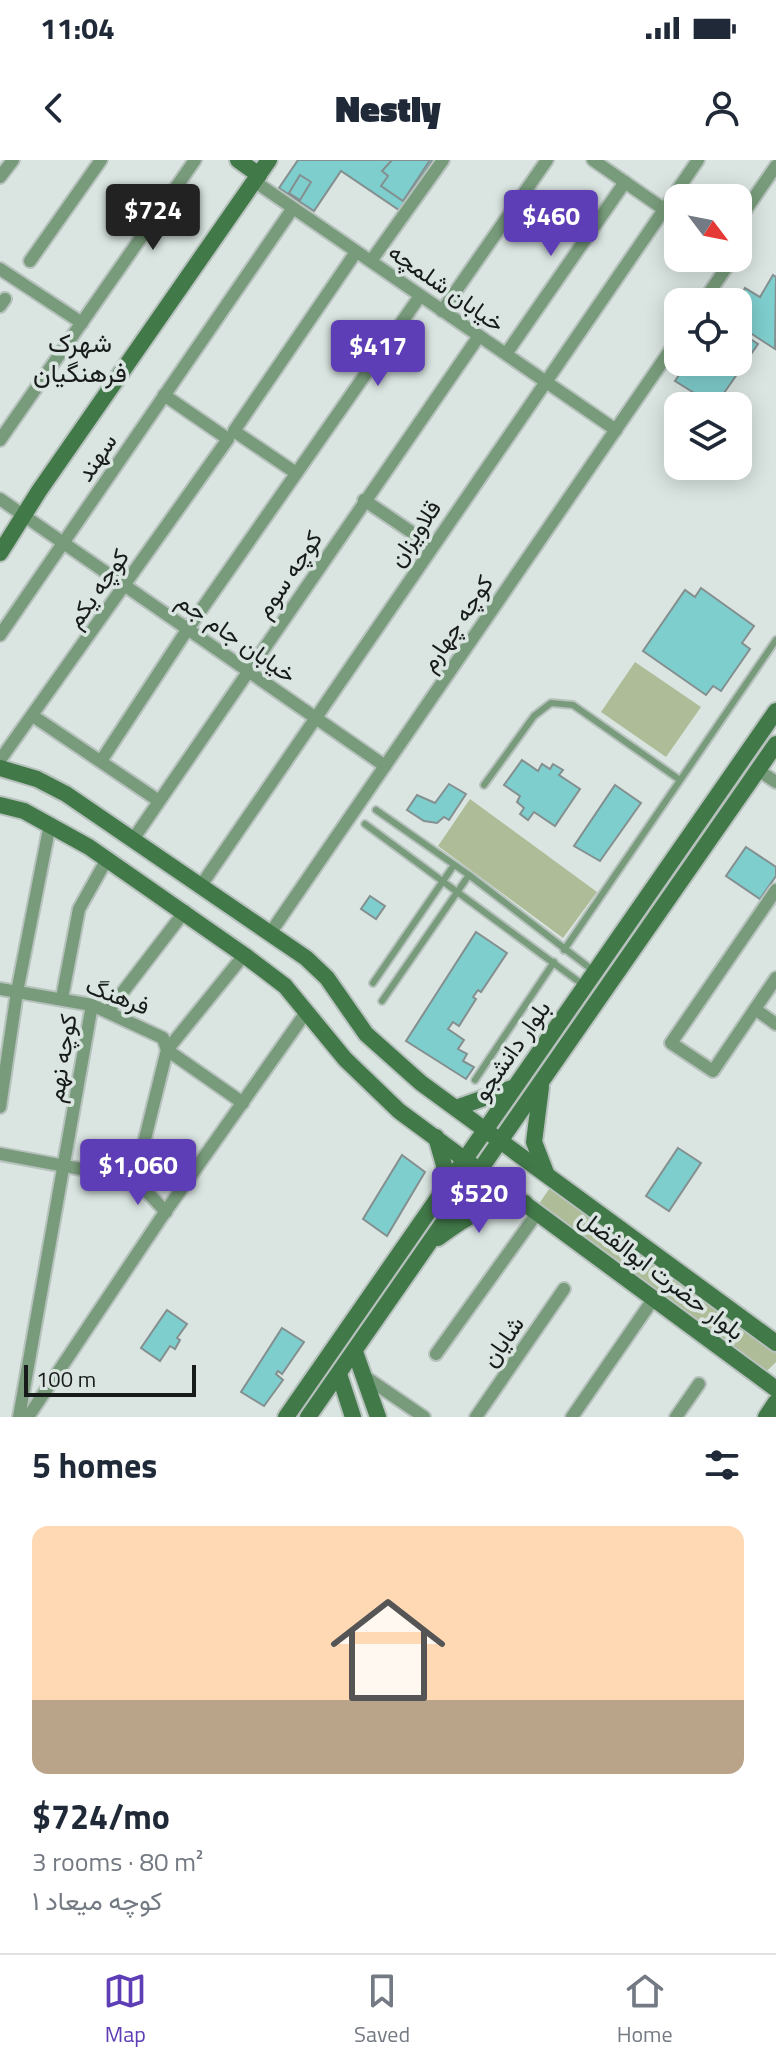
<!DOCTYPE html>
<meta charset="utf-8">
<style>
body{margin:0;font-family:"Titillium Web",Vazirmatn,sans-serif;background:#f6f6f7;color:#1f2937;height:100vh;display:flex;flex-direction:column;font-size:30px;white-space:nowrap}
*{box-sizing:border-box;margin:0}
p{font-size:26px;color:#747a83}
.icon{flex:none;width:44px;height:44px;fill:none;stroke:currentColor;stroke-width:2;stroke-linecap:round;stroke-linejoin:round}
.map{position:relative;height:1257px;overflow:hidden}
.panel{display:flex;flex-direction:column;background:#fff;flex:1}
.panel>*{flex:none}
.needle{width:52px;rotate:122deg}
.fabs{position:absolute;left:664px;top:24px;display:grid;gap:16px}
.fabs a{display:grid;place-items:center;width:88px;height:88px;border-radius:16px;background:#fff;box-shadow:0 4px 20px #0003;font-size:40px}
.scale{position:absolute;left:24px;bottom:20px;width:172px;box-sizing:border-box;padding-left:8px;border:4px solid #171b19;border-top:0;font-size:22px;line-height:28px;white-space:nowrap;color:#171b19;-webkit-text-stroke:6px #dae5e1;paint-order:stroke}
.price{position:absolute;translate:-50% -68px;padding:0 18px;border-radius:8px;background:#5e3eb6;color:#fff;font-size:26px;line-height:52px;filter:drop-shadow(0 2px 4px #0008)}
.price::after{content:'';position:absolute;left:50%;top:48px;width:24px;height:18px;margin-left:-12px;background:inherit;clip-path:polygon(0 0,100% 0,50% 100%)}
.price.on{background:#222;color:#fff}
ul{padding:0;list-style:none}
li{display:grid;align-content:center;gap:16px;height:424px;padding:0 32px}
li+li{border-top:2px solid #e0e1e3}
li span{display:grid;place-items:center;height:248px;border-radius:16px;color:#555}
li>.icon{margin-inline-start:auto}
span .icon{width:144px;height:144px;fill:#fffc;stroke-width:1}
li b{font-size:34px}
h2{display:flex;justify-content:space-between;align-items:center;height:96px;padding:0 32px;font-size:34px}
.status{display:flex;justify-content:space-between;align-items:center;height:56px;padding:0 40px;background:#fff;direction:ltr}
.status svg{height:22px;fill:currentColor}
header{display:flex;justify-content:space-between;align-items:center;height:104px;padding:0 32px;background:#fff;font-size:36px;font-weight:800}
.tab-bar{display:flex;justify-content:space-around;align-items:center;height:112px;border-top:2px solid #e0e1e3;background:#fff;font-size:22px;color:#747a83}
.tab-bar a{display:grid;justify-items:center;gap:4px}
.tab-bar .on{color:#5e3eb6}
.map>svg:first-child{display:block}
</style>
<div class="status"><b>11:04</b><svg viewBox="0 0 49 12"><path d="M0 12V9h3v3zM5 12V6h3v6zM10 12V3h3v9zM15 12V0h3v12zM26 1h20v11H26zM47 4h2v5h-2z"/></svg></div>
<header><svg class="icon" aria-label="back" viewBox="0 0 24 24"><path d="M15 5l-7 7 7 7"/></svg>Nestly<svg class="icon" aria-label="person" viewBox="0 0 24 24"><circle cx="12" cy="8" r="4"/><path d="M4 21q1-7 8-7t8 7"/></svg></header>
<div class="map">
<svg width="776" height="1257" viewBox="0 0 776 1257">
<rect width="100%" height="100%" fill="#dae5e1"/>
<g fill="#afbc98">
<path d="M635 502 701 547 666 597 601 552Z"/>
<path d="M470 639 597 732 563 778 438 686Z"/>
<path d="M551 1026 776 1192V1202L766 1212 539 1044Z"/>
</g>
<g fill="#7fcece" stroke="#848f8f" stroke-width="2">
<path d="M298 0H433L399 50 341 11 314 51 279 28Z"/>
<path d="M430 0 403 41 381 26 388 16 382 11 392 0Z"/>
<path d="M300 15 311 22 300 40 289 33Z"/>
<path d="M773 115 776 117 775 189 738 165V142L745 128 760 137Z"/>
<path d="M738 171 758 184 715 246 675 221 688 202H738Z"/>
<path d="M701 428 754 466 742 483 750 489 721 531 713 526 706 535 643 491 685 430 695 437Z"/>
<path d="M522 600 538 611 542 604 550 609 553 604 563 610 559 615 580 629 555 666 534 652 528 660 520 654 524 648 517 642 520 636 504 625Z"/>
<path d="M449 624 466 634 449 660 444 657 437 663 424 661 407 650 417 635 435 643Z"/>
<path d="M615 625 641 643 600 701 574 686Z"/>
<path d="M746 687 776 707V716L760 739 726 716Z"/>
<path d="M370 736 385 746 376 759 361 749Z"/>
<path d="M476 772 507 793 481 832 478 830 473 837 476 839 459 866 453 862 448 869 464 880 458 889 467 894 463 901 474 907 466 919 406 881Z"/>
<path d="M678 988 701 1003 669 1051 646 1036Z"/>
<path d="M402 995 425 1012 387 1076 363 1059Z"/>
<path d="M167 1150 187 1164 177 1178 180 1180 175 1189 170 1186 160 1201 141 1188Z"/>
<path d="M282 1168 304 1182 282 1214 278 1211 276 1214 283 1220 264 1246 241 1232Z"/>
</g>
<g fill="none" stroke-linecap="round" stroke-linejoin="round">
<g stroke="#b7c1bd" stroke-width="10">
<g id="lane">
<path d="M484 625 534 556 551 543 573 545 680 620"/>
<path d="M376 650 469 715 595 812"/>
<path d="M365 664 582 824"/>
<path d="M564 790 776 480"/>
<path d="M373 823 454 705"/>
<path d="M382 841 469 715"/>
<path d="M475 920 554 802"/>
</g>
</g>
<g stroke="#b7c1bd" stroke-width="16">
<g id="street">
<path d="M593 0 678 59"/>
<path d="M0 17 13 0"/>
<path d="M254 21 616 270"/>
<path d="M738 61 776 6"/>
<path d="M30 101 101 0"/>
<path d="M371 101 443 0"/>
<path d="M0 109 82 163"/>
<path d="M703 142 730 102 727 98"/>
<path d="M0 146 5 139"/>
<path d="M442 151 547 0"/>
<path d="M506 194 625 22"/>
<path d="M0 280 195 0"/>
<path d="M296 313 234 271 356 92"/>
<path d="M0 339 385 606"/>
<path d="M364 340 432 386"/>
<path d="M0 475 293 48"/>
<path d="M33 556 159 641"/>
<path d="M0 600 228 279 164 235"/>
<path d="M101 601 185 473 420 136"/>
<path d="M758 610 776 622"/>
<path d="M134 678 479 176"/>
<path d="M202 724 698 0"/>
<path d="M776 730 671 883 713 911 776 818"/>
<path d="M271 772 678 179"/>
<path d="M0 829 92 845 163 878 167 890 243 943"/>
<path d="M62 838 79 749 107 699"/>
<path d="M755 849 776 864"/>
<path d="M109 850 185 751"/>
<path d="M0 947 17 832 50 664"/>
<path d="M0 994 135 1019 166 1052"/>
<path d="M135 1019 167 890 244 795"/>
<path d="M436 1194 538 1052"/>
<path d="M364 1216 424 1257"/>
<path d="M19 1257 92 845"/>
<path d="M28 1257 161 1058 307 851"/>
<path d="M476 1257 564 1129"/>
<path d="M572 1257 654 1138"/>
<path d="M676 1257 699 1224"/>
</g>
</g>
<g stroke="#b7c1bd" stroke-width="20">
<g id="secondary">
<path d="M238 0 259 15"/>
<path d="M0 393 39 331 269 0"/>
<path d="M0 608 37 619 66 634 306 798 327 818 366 874 421 923 776 1183"/>
<path d="M0 645 24 651 89 687 244 795 285 826 345 899 399 951 776 1229"/>
<path d="M541 927 534 982 546 1013"/>
<path d="M456 948 512 928"/>
<path d="M436 977 444 1005 443 1030"/>
<path d="M438 1078C464 1058 493 1040 525 1043"/>
<path d="M355 1192 378 1257"/>
<path d="M339 1214 353 1257"/>
<path d="M286 1257 776 551"/>
<path d="M308 1257 776 584"/>
<path d="M766 1257 776 1242"/>
</g>
</g>
<use href="#lane" stroke="#789c7b" stroke-width="6"/>
<use href="#street" stroke="#789c7b" stroke-width="12"/>
<use href="#secondary" stroke="#427949" stroke-width="16"/>
</g>
<g text-anchor="middle" dominant-baseline="central" stroke-width="7" stroke-linejoin="round" paint-order="stroke">
<g font-size="24" fill="#171b19" stroke="#dae5e1">
<text transform="translate(447 127) rotate(35)">خیابان شلمچه</text>
<text transform="translate(96 297) rotate(-56)">سهند</text>
<text transform="translate(414 373) rotate(-56)">قلاویزان</text>
<text transform="translate(288 414) rotate(-56)">کوچه سوم</text>
<text transform="translate(97 428) rotate(-55)">کوچه یکم</text>
<text transform="translate(456 463) rotate(-56)">کوچه چهارم</text>
<text transform="translate(237 477) rotate(35)">خیابان جام جم</text>
<text transform="translate(118 835) rotate(21)">فرهنگ</text>
<text transform="translate(511 890) rotate(-55)">بلوار دانشجو</text>
<text transform="translate(61 898) rotate(-81)">کوچه نهم</text>
<text transform="translate(662 1114) rotate(37)">بلوار حضرت ابوالفضل</text>
<text transform="translate(502 1181) rotate(-55)">شایان</text>
</g>
<g font-size="26" fill="#171b19" stroke="#dae5e1">
<text x="80" y="182">شهرک<tspan x="80" dy="30">فرهنگیان</tspan></text>
</g>
</g>
</svg>
<div class="fabs">
<a><svg class="needle" viewBox="-14 -14 28 28"><path d="M0-13l5 13h-10z" fill="#e53935"/><path d="M0 13l5-13h-10z" fill="#747a83"/></svg></a>
<a><svg class="icon" aria-label="locate" viewBox="0 0 24 24"><circle cx="12" cy="12" r="6"/><path d="M12 2v4M12 18v4M2 12h4M18 12h4"/></svg></a>
<a><svg class="icon" aria-label="layers" viewBox="0 0 24 24"><path d="M12 4l9 5-9 5-9-5zM3 14l9 5 9-5"/></svg></a>
</div>
<div class="scale">100 m</div>
<b class="price on" style="left:153px;top:92px">$724</b>
<b class="price" style="left:551px;top:98px">$460</b>
<b class="price" style="left:378px;top:228px">$417</b>
<b class="price" style="left:138px;top:1047px">$1,060</b>
<b class="price" style="left:479px;top:1075px">$520</b>
</div>
<section class="panel">
<h2>5 homes<svg class="icon" aria-label="filters" viewBox="0 0 24 24"><path d="M4 7h16M4 17h16"/><circle cx="9" cy="7" r="2"/><circle cx="15" cy="17" r="2"/></svg></h2>
<ul>
<li><span style="background:linear-gradient(#ffd9b3 70%,#b9a48a 0)"><svg class="icon" aria-label="home" viewBox="0 0 24 24"><path d="M3 11l9-7 9 7M6 9v11h12V9"/></svg></span><div><b>$724/mo</b><p>3 rooms · 80 m²</p><p>کوچه میعاد ۱</p></div></li>
</ul>
</section>
<nav class="tab-bar">
<a class="on"><svg class="icon" aria-label="map" viewBox="0 0 24 24"><path d="M3 6l6-2 6 2 6-2v14l-6 2-6-2-6 2zM9 4v14M15 6v14"/></svg>Map</a>
<a><svg class="icon" aria-label="saved" viewBox="0 0 24 24"><path d="M7 4h10v16l-5-4-5 4z"/></svg>Saved</a>
<a><svg class="icon" aria-label="home" viewBox="0 0 24 24"><path d="M3 11l9-7 9 7M6 9v11h12V9"/></svg>Home</a>
</nav>
